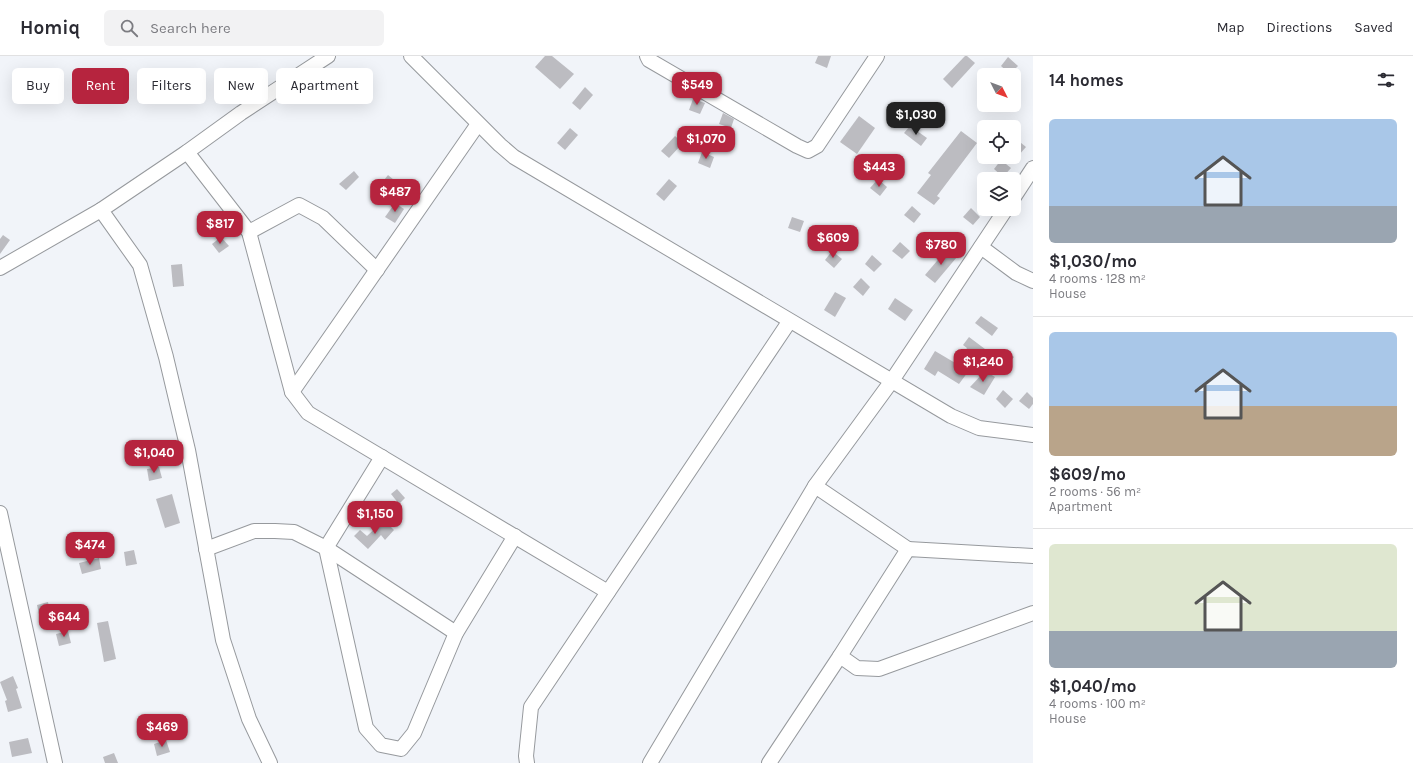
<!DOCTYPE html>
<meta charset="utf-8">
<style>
body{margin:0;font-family:Karla,sans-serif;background:#f2f2f3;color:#2b2b33;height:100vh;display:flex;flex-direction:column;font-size:15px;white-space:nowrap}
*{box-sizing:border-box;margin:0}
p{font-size:13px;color:#7c7c81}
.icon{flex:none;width:22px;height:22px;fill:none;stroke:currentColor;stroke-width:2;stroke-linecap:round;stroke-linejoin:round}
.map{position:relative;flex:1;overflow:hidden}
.sheet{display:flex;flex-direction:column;background:#fff;width:380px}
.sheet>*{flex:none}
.banner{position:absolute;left:12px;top:12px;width:380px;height:36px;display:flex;gap:8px}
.needle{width:26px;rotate:132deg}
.tools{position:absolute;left:977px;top:12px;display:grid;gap:8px}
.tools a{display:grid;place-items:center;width:44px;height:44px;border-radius:6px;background:#fff;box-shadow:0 4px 16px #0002;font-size:20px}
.price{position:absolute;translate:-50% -34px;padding:0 9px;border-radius:8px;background:#b6243e;color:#fff;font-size:13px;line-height:26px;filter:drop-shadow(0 1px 2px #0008)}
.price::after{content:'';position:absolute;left:50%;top:24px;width:12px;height:9px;margin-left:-6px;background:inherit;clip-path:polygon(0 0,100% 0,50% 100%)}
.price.current{background:#222;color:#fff}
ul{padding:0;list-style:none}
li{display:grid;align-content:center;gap:8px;height:212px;padding:0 16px}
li+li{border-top:1px solid #e1e1e2}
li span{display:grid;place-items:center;height:124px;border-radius:6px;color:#555}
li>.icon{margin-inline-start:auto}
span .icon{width:72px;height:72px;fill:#fffc;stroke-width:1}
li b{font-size:17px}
h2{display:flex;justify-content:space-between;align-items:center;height:48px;padding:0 16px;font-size:17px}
.pill{padding:0 14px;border-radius:6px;background:#fff;box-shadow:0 4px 16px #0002;font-size:14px;line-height:36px}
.pill.current{background:#b6243e;color:#fff}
header{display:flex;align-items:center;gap:24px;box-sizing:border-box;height:56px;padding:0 20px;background:#fff;border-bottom:1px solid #e1e1e2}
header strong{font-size:19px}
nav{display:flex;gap:22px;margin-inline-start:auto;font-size:14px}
.search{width:280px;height:36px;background:#f2f2f3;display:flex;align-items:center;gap:10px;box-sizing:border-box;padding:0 14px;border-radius:6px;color:#7c7c81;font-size:15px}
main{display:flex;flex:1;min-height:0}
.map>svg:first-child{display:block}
</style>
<header>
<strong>Homiq</strong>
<div class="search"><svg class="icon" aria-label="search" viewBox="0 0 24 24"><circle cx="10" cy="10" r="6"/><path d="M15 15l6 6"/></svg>Search here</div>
<nav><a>Map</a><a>Directions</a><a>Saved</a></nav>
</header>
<main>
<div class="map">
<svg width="1033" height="707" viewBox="0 0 1033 707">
<rect width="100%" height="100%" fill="#f1f4f9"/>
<g fill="#bcbcc1">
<path d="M545 0H552L574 18 560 33 535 11Z"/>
<path d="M818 0H831L827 12 815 7Z"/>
<path d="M965 0H967L975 7 952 32 943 23Z"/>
<path d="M1008 1 1018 10 1010 18 1001 10Z"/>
<path d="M585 31 593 39 580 54 572 47Z"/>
<path d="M693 43 705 47 700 58 689 54Z"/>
<path d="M723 57 734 63 731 72 719 68Z"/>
<path d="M859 60 875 72 857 98 840 86Z"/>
<path d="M910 70 927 82 921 90 904 77Z"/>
<path d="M570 72 578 79 565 94 557 87Z"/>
<path d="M961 75 977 87 937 140 940 142 934 149 917 137 931 119 928 117Z"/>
<path d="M675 80 683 87 669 102 661 95Z"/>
<path d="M1014 81 1026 91 1018 100 1014 96Z"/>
<path d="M702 96 714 101 710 112 698 107Z"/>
<path d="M1001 104 1011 112 1003 121 994 113Z"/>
<path d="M354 115 359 121 346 134 339 128Z"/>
<path d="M388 119 406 134 399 143 381 128Z"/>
<path d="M669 123 677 130 664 145 656 138Z"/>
<path d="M878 123 887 131 880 140 870 132Z"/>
<path d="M395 147 404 153 395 167 385 161Z"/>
<path d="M912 150 921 158 914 167 904 159Z"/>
<path d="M971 152 980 161 973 169 963 161Z"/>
<path d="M792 161 804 165 800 176 788 172Z"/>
<path d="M3 179 10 184 0 198V183Z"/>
<path d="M221 181 229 190 219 197 212 188Z"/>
<path d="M900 186 910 195 902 203 892 195Z"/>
<path d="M948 192 957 201 935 227 925 219Z"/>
<path d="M832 195 842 203 834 212 825 204Z"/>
<path d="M872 199 882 208 874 216 865 208Z"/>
<path d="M182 208 184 230 173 231 171 209Z"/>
<path d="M861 222 870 231 863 240 853 231Z"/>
<path d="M835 236 846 242 835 261 824 254Z"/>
<path d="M895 242 913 254 905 265 888 253Z"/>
<path d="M981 260 998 272 992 280 975 267Z"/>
<path d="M969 281 985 293 959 328 938 315 935 320 924 313 935 295 957 308 967 292 963 289Z"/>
<path d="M1004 293 1014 301 1006 310 997 301Z"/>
<path d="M985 315 995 321 984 339 970 331Z"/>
<path d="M1003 334 1013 343 1005 352 996 343Z"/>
<path d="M1027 336 1033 342V348L1029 353 1019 345Z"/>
<path d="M159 411 162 422 149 425 147 413Z"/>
<path d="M397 433 405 442 399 448 391 438Z"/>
<path d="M172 438 180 467 165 472 156 443Z"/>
<path d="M384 464 394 474 385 484 381 479 368 493 354 480 360 474 367 480Z"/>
<path d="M134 494 137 508 126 510 124 496Z"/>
<path d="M99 502 101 513 82 518 79 507Z"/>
<path d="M48 546 51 560 40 563 37 549Z"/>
<path d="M108 565 116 603 104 606 97 567Z"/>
<path d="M68 575 71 587 59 590 56 578Z"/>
<path d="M13 620 18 632 16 633 22 652 8 656 5 645 7 644 0 626Z"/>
<path d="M28 682 32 697 12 701 9 686Z"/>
<path d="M166 684 170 696 157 700 154 688Z"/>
<path d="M114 697 118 707H105L103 701Z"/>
</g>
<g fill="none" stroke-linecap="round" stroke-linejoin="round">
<g stroke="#96999d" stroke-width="16">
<g id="minor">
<path d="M411 0 500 89 514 101 951 360 979 372 1033 379"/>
<path d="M647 0 649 4 797 90 808 95 817 90 877 0"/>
<path d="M187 96 249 176 292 336 308 357 608 536"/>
<path d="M1014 141 1033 112"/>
<path d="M249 176 299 149 323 162 377 214"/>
<path d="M981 191 1016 217 1033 225"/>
<path d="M0 212 101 154"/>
<path d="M292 336 478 68"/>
<path d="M382 401 326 492 366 672 381 689 401 693 414 677 456 577 515 480"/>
<path d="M815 430 891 326 1006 153"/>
<path d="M0 457 55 707"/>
<path d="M206 493 254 475H275L294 476 326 492 456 577"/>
<path d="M1033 500 908 493 840 600 857 612 879 613 1033 557"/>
<path d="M270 707 249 663 223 584 188 394 166 301 140 209 101 154 187 96 241 57 328 0"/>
<path d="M527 707 526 700 531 651 789 266"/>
<path d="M650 707 815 430 908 493"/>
<path d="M769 707 840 600"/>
</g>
</g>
<use href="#minor" stroke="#fff" stroke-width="14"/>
</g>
</svg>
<div class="tools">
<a><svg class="needle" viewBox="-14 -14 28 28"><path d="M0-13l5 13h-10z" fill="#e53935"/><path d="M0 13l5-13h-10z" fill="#7c7c81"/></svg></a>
<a><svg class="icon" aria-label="locate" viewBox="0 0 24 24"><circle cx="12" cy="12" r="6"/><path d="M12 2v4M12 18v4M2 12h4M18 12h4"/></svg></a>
<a><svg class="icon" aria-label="layers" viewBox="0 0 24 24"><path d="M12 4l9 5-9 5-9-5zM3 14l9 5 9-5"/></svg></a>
</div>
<b class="price" style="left:697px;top:50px">$549</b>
<b class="price current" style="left:916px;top:80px">$1,030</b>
<b class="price" style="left:706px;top:104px">$1,070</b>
<b class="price" style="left:879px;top:132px">$443</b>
<b class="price" style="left:395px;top:157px">$487</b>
<b class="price" style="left:220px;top:189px">$817</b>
<b class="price" style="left:833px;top:203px">$609</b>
<b class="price" style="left:941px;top:210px">$780</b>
<b class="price" style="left:983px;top:327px">$1,240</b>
<b class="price" style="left:154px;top:418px">$1,040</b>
<b class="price" style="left:375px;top:479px">$1,150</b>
<b class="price" style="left:90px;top:510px">$474</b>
<b class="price" style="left:64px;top:582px">$644</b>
<b class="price" style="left:162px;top:692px">$469</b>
<div class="banner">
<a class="pill">Buy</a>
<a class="pill current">Rent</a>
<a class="pill">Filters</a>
<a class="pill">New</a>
<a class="pill">Apartment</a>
</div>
</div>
<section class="sheet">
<h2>14 homes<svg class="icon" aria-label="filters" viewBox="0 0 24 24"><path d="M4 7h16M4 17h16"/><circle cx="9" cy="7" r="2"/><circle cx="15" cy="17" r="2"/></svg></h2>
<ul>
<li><span style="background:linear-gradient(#a9c7e8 70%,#9aa5b1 0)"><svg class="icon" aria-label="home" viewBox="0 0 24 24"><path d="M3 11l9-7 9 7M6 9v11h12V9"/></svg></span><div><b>$1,030/mo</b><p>4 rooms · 128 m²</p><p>House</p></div></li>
<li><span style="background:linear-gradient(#a9c7e8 60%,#b9a48a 0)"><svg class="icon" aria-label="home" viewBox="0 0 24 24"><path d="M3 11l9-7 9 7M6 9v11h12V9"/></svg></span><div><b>$609/mo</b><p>2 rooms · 56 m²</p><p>Apartment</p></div></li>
<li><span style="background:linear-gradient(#dfe7d0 70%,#9aa5b1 0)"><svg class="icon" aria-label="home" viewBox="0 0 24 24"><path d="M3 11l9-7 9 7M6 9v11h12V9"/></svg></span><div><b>$1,040/mo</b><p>4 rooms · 100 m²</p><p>House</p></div></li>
</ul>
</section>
</main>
